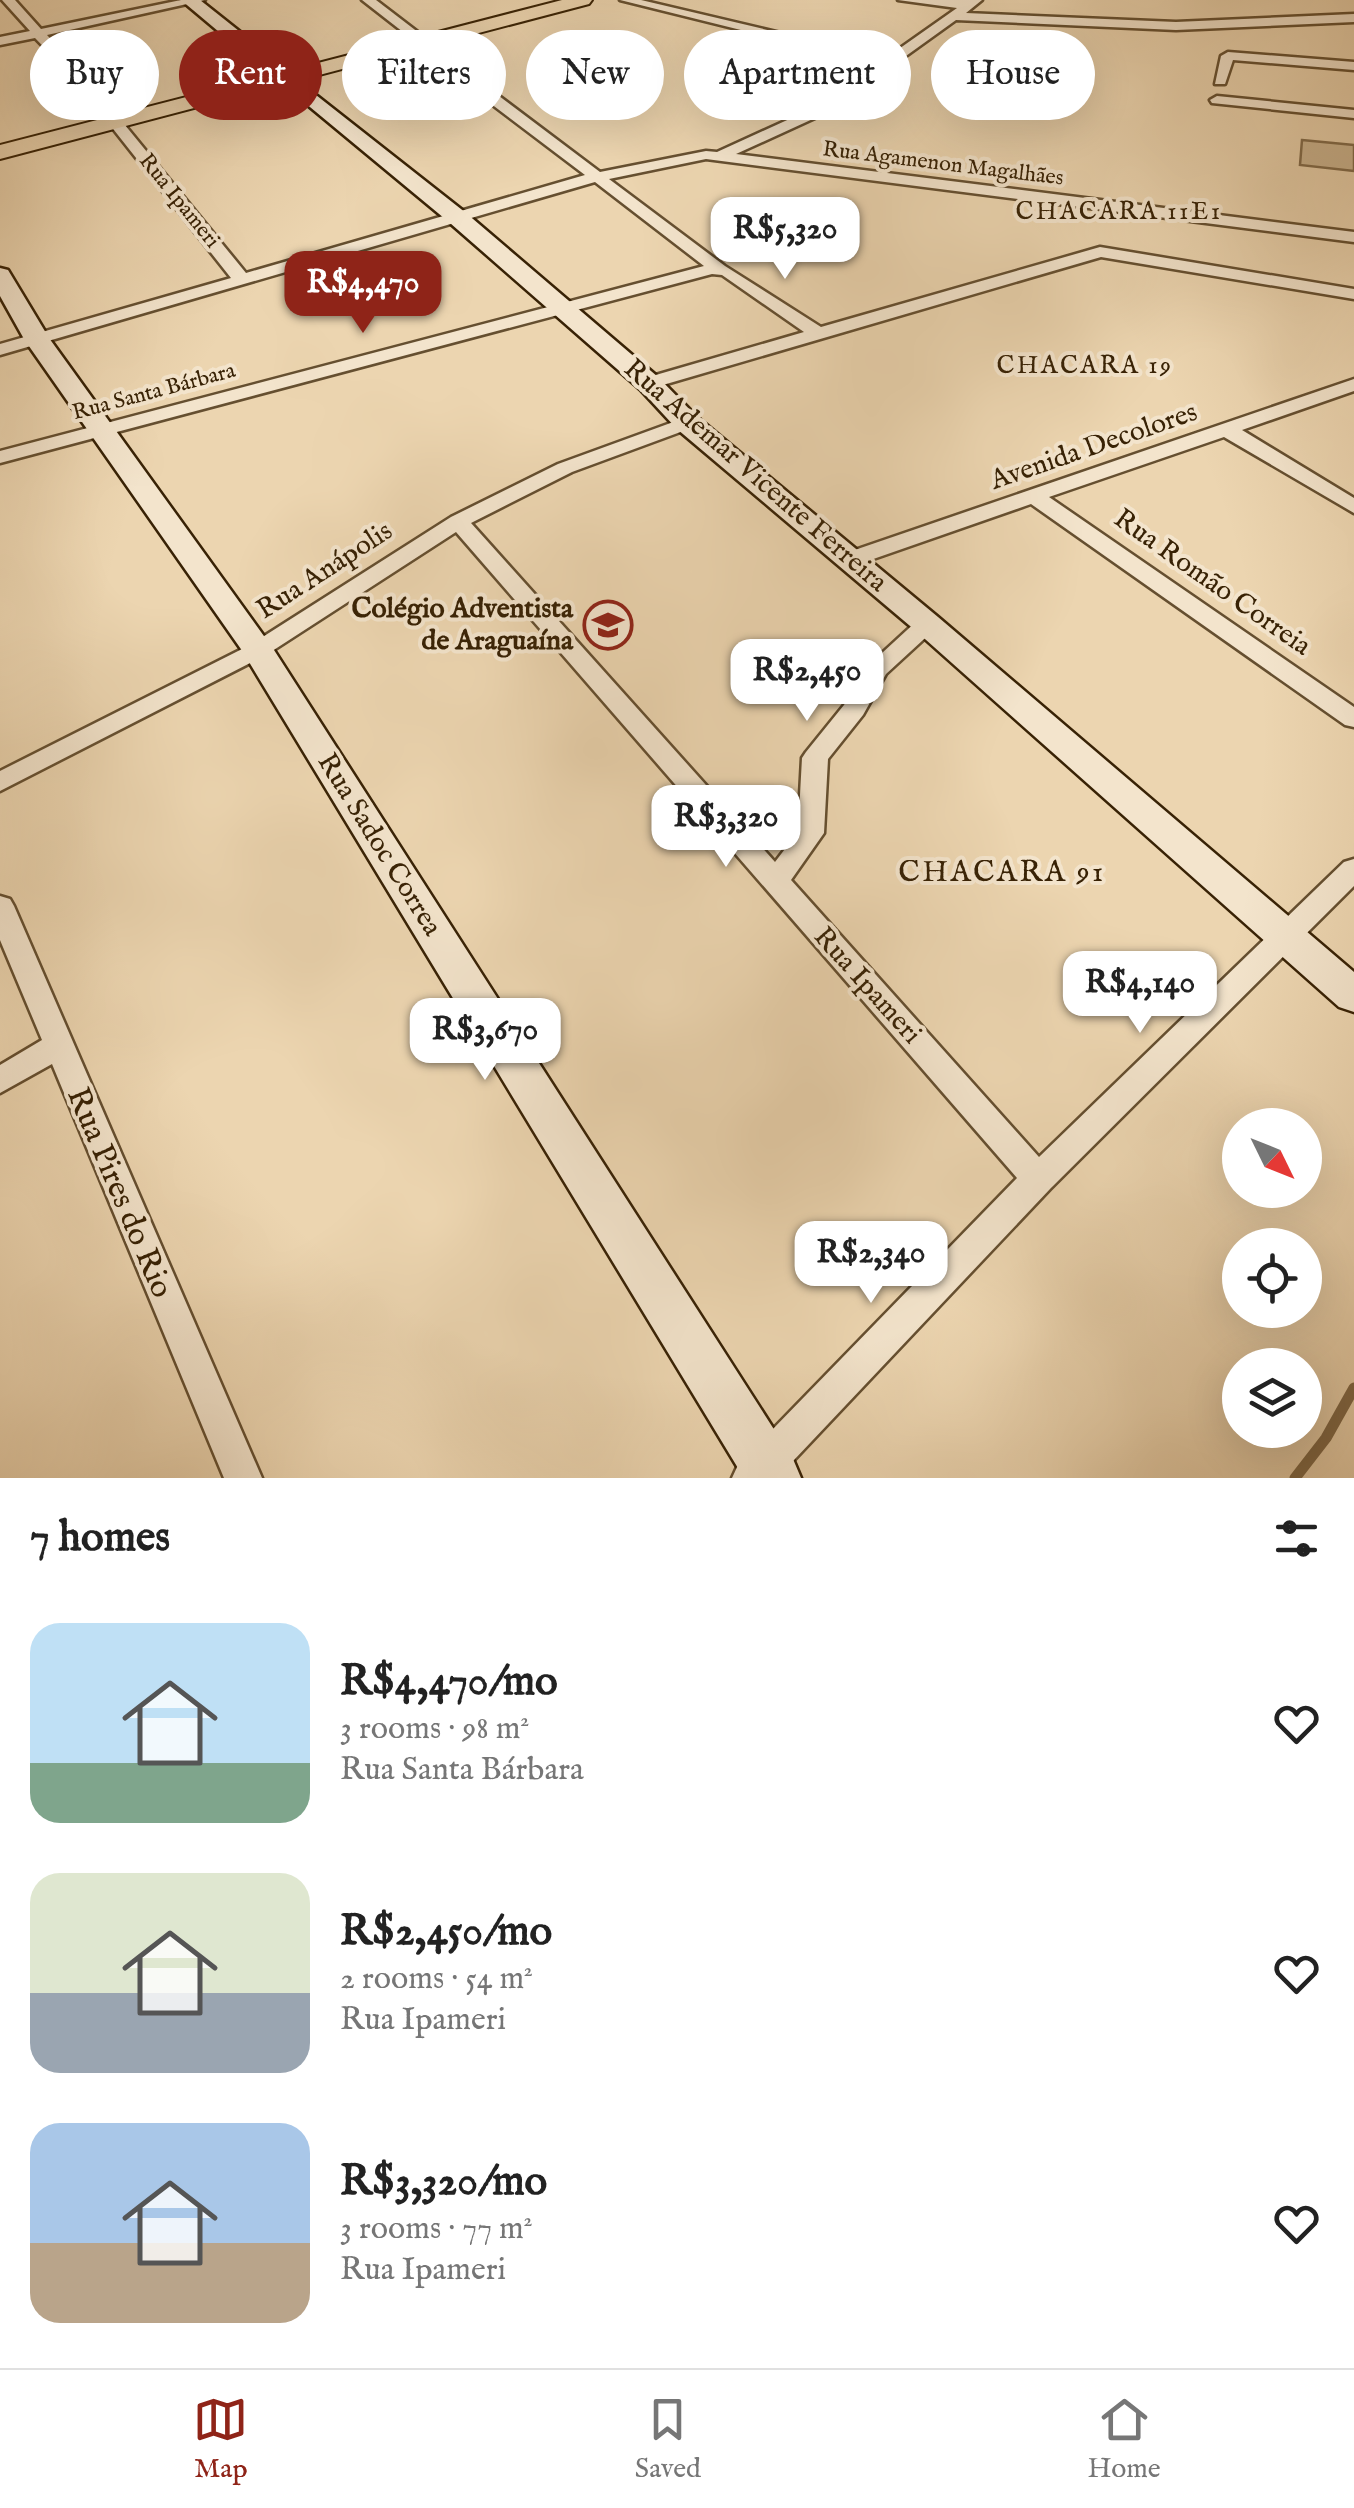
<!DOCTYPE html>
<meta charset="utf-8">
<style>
body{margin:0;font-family:"IM FELL English",serif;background:#f2f2f2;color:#222;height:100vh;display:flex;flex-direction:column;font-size:38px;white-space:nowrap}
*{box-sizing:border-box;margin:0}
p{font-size:32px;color:#767676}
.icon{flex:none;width:55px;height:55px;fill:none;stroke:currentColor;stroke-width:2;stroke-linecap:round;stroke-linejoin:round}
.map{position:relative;height:1478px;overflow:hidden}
.drawer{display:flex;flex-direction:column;background:#fff;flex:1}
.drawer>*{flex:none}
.top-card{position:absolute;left:30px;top:30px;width:1295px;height:90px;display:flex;gap:20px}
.needle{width:65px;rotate:133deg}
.buttons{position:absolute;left:1222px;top:1108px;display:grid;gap:20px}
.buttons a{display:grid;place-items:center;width:100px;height:100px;border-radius:50%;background:#fff;box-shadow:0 10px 40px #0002;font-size:50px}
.price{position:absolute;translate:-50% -85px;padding:0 22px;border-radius:20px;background:#fff;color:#222;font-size:32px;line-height:65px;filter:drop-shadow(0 2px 5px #0008)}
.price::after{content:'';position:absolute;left:50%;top:60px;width:30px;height:22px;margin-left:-15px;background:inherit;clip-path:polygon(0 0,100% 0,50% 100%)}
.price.selected{background:#8f2418;color:#fff}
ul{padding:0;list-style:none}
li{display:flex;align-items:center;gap:30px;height:250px;padding:0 30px}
li span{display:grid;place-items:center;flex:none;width:280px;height:200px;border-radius:30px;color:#555}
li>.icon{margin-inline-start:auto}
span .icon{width:120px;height:120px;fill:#fffc;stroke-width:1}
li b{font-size:42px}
h2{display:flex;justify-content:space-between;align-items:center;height:120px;padding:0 30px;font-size:42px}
.pill{padding:0 35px;border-radius:45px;background:#fff;box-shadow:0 10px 40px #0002;font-size:35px;line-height:90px}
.pill.selected{background:#8f2418;color:#fff}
.menu{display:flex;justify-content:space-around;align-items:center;height:140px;border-top:2px solid #e0e0e0;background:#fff;font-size:28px;color:#767676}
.menu a{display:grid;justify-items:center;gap:5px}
.menu .selected{color:#8f2418}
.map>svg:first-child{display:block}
</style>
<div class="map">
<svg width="1354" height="1478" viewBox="0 0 1354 1478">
<rect width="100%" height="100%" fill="#ecd5b0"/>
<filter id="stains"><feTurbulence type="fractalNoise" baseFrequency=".002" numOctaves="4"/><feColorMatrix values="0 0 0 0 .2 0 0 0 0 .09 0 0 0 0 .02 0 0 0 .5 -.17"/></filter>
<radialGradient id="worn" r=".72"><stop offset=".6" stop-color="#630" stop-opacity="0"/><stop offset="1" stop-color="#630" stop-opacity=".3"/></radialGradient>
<path fill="#cdb793" stroke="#826c4c" stroke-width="2.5" d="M1302 140 1354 145V171L1300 165Z"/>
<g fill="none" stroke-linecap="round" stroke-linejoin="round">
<path stroke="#7f6949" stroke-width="11" d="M1295 1478 1326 1438 1354 1388"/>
<g stroke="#654f30" stroke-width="5">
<g id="street">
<path d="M2 0H15L41 29 181 0H205L47 35 113 106 115 109 108 113 35 38 0 45V37L30 31Z"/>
<path d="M362 0H376L423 36 412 39Z"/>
<path d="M620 0H641L886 58 957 8 898 0H982L966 13 1176 22 1354 14V22L1176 30 956 20 828 112 736 154 1354 232V242L706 159 609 179 725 266 821 327 1100 247 1354 289V299L1101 257 656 387H642V379L804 332 722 275 712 274 0 463V451L704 266 595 182 0 355V344L231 278 110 125V119H120L246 273 585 175 416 47V41H426L600 172 706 151 717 152 818 106 878 64Z"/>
<path d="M1228 52 1354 62V70L1233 60 1225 84H1215L1221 56Z"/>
<path d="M1217 96 1354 110V118L1212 103 1210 100Z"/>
<path d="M1354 379V391L1242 430 1354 498V513L1224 437 1049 497 1354 707V727L1345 725 1031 504 859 564H843L840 559 843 554Z"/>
<path d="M687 417 694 419V427L572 472 471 523 775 862 798 832 802 758 806 752 844 705 869 665 919 619H935L938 624 935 629 886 674 863 715 828 759 824 833 791 880 1039 1157 1344 862 1354 859V886L1050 1189 777 1478H732L738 1465 1017 1178 456 532 266 655 0 791V771L250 645 451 517 558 464Z"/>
<path d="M0 896 10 899 14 906 262 1478H224L52 1064 0 1093V1065L42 1040 0 940Z"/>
</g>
</g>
<g stroke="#382205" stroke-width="5">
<g id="secondary">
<path d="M181 0H200L282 65V73H268Z"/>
<path d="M288 73 466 213 658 377 697 417 938 617 1354 972V1012L1339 1007 916 631 677 429 640 389 450 223 281 83 279 79Z"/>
<path d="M0 268 8 270 49 338 274 650 793 1459 801 1478H744L243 652 24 339 0 296Z"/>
</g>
</g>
<g stroke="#382205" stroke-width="4">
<path id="primary" d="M562 0H592L589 4 0 159V145Z"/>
</g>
<use href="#street" fill="#f3e4cc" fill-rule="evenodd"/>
<use href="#secondary" fill="#f3e4cc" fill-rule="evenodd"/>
<use href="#primary" fill="#ecd5b0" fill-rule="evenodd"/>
</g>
<defs>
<g id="school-ring" transform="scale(2.5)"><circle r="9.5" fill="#f3e4cc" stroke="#8f2418" stroke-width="1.5"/><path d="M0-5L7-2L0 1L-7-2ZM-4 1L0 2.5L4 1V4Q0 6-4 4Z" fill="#8f2418"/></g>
</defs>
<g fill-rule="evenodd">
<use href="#school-ring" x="608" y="625"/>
</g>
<g text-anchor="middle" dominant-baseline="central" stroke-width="8" stroke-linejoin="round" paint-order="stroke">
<g font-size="22" fill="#382205" stroke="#f3e4cc">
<text transform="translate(943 164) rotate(7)">Rua Agamenon Magalhães</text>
<text transform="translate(179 201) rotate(51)">Rua Ipameri</text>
<text transform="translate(154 392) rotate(-15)">Rua Santa Bárbara</text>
</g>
<g font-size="25" letter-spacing="2.5" fill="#382205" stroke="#f3e4cc">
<text x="1119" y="212">CHACARA 11E1</text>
<text x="1085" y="366">CHACARA 19</text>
</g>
<g font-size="28" fill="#382205" stroke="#f3e4cc">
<text transform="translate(1094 447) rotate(-19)">Avenida Decolores</text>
<text transform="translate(755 476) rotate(41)">Rua Ademar Vicente Ferreira</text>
<text transform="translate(325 571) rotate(-33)">Rua Anápolis</text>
<text transform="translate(1212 583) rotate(35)">Rua Romão Correia</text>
<text transform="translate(379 845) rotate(58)">Rua Sadoc Correa</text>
<text transform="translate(867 986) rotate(48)">Rua Ipameri</text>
</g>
<g font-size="28" font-weight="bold" fill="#382205" stroke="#f3e4cc" text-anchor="end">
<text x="573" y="609">Colégio Adventista<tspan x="573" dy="32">de Araguaína</tspan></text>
</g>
<g font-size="30" letter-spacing="2.5" fill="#382205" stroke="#f3e4cc">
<text x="1002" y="873">CHACARA 91</text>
</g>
<g font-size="32" fill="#382205" stroke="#f3e4cc">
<text transform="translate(119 1193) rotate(67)">Rua Pires do Rio</text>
</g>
</g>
<rect width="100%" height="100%" filter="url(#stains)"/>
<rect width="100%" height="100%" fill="url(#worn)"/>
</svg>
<div class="buttons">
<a><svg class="needle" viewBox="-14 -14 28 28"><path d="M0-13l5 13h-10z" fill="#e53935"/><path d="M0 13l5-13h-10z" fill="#767676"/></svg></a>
<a><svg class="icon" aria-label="locate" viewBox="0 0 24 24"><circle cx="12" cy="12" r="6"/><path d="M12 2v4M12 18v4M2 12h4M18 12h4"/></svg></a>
<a><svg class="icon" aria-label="layers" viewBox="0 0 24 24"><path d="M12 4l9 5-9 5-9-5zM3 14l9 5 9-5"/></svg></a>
</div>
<b class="price" style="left:785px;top:282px">R$5,320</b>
<b class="price selected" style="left:363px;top:336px">R$4,470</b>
<b class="price" style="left:807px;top:724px">R$2,450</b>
<b class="price" style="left:726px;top:870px">R$3,320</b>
<b class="price" style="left:1140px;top:1036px">R$4,140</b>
<b class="price" style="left:485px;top:1083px">R$3,670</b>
<b class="price" style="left:871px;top:1306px">R$2,340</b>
<div class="top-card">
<a class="pill">Buy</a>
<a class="pill selected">Rent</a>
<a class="pill">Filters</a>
<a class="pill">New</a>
<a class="pill">Apartment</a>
<a class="pill">House</a>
</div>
</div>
<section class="drawer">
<h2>7 homes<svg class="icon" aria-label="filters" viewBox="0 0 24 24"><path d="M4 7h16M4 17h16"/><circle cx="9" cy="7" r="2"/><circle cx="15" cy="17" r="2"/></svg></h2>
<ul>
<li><span style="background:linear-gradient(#bfe0f5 70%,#7fa58c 0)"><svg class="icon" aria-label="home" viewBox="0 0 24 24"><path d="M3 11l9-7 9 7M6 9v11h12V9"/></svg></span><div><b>R$4,470/mo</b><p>3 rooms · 98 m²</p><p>Rua Santa Bárbara</p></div><svg class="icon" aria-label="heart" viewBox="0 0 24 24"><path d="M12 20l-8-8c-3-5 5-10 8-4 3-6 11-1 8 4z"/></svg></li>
<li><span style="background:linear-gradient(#dfe7d0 60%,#9aa5b1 0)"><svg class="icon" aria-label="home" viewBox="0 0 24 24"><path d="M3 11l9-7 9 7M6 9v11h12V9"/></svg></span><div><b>R$2,450/mo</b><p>2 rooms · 54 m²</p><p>Rua Ipameri</p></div><svg class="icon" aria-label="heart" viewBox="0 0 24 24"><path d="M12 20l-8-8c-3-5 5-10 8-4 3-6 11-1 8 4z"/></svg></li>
<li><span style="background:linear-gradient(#a9c7e8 60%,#b9a48a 0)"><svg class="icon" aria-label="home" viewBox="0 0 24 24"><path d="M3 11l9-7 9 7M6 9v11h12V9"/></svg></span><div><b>R$3,320/mo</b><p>3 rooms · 77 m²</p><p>Rua Ipameri</p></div><svg class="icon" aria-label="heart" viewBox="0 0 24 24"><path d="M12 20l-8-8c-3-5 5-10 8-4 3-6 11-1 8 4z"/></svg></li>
</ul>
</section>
<nav class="menu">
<a class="selected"><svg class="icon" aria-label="map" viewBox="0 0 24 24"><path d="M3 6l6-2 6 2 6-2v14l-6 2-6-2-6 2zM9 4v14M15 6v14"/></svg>Map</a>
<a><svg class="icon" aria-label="saved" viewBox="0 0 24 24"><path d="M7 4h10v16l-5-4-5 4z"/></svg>Saved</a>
<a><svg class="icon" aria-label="home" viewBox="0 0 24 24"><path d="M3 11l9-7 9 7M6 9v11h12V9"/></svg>Home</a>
</nav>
